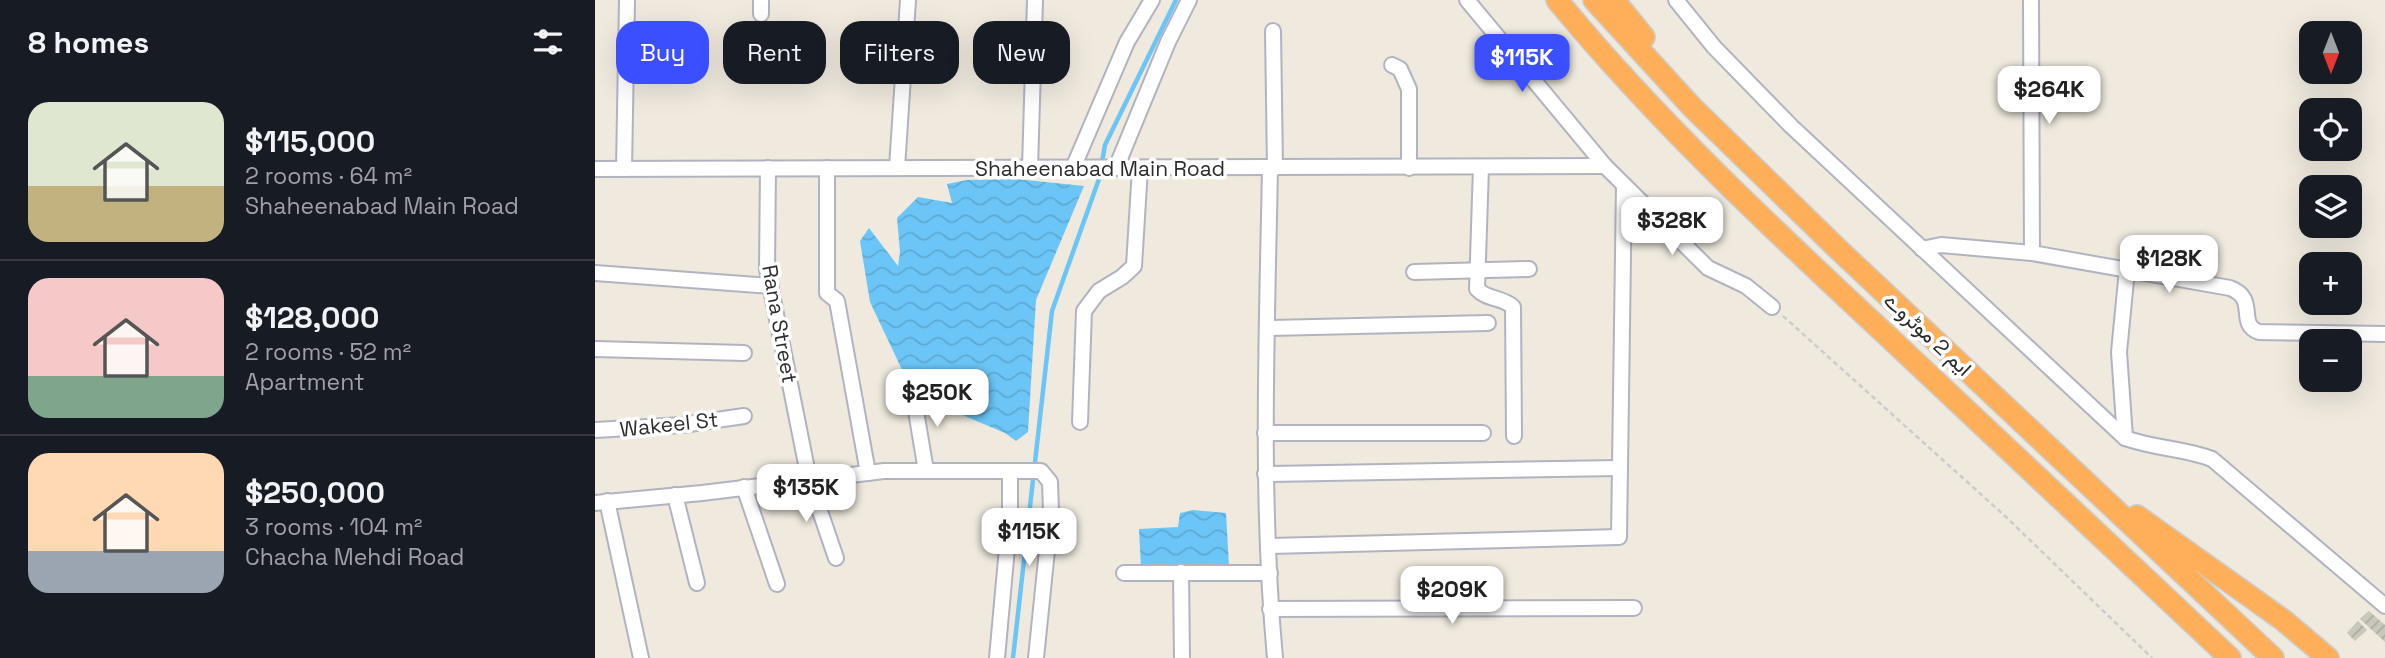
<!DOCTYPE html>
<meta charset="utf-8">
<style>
body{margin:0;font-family:"Space Grotesk",Vazirmatn,sans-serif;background:#20242c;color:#f1f3f6;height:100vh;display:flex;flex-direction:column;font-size:26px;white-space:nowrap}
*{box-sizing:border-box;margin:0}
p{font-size:23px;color:#9ea1a6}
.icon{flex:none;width:38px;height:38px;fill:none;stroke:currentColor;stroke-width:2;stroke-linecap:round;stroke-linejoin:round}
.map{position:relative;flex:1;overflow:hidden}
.sheet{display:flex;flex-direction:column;background:#171b24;width:595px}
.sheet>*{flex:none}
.top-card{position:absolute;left:21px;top:21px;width:665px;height:63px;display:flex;gap:14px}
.needle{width:46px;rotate:180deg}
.buttons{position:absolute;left:1704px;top:21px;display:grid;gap:14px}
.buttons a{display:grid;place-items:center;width:63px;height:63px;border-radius:14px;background:#171b24;box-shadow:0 7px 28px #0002;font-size:35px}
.price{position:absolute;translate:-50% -60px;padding:0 16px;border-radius:14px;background:#fff;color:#222;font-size:23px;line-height:46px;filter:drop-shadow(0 2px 4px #0008)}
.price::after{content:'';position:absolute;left:50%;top:42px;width:21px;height:16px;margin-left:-10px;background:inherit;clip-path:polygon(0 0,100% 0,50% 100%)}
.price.current{background:#3b4fff;color:#fff}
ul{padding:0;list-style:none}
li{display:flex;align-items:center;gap:21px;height:175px;padding:0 28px}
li+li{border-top:2px solid #363941}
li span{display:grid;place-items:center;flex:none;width:196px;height:140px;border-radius:21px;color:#555}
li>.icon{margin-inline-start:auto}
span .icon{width:84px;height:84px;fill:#fffc;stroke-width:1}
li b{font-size:30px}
h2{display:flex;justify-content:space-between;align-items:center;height:84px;padding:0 28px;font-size:30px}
.chip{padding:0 24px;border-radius:21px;background:#171b24;box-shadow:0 7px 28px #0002;font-size:24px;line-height:63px}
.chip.current{background:#3b4fff;color:#fff}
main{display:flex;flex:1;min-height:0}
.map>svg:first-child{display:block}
</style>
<main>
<section class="sheet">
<h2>8 homes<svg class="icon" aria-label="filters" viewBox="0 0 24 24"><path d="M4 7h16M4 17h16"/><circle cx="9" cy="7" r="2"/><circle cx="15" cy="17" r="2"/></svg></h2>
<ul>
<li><span style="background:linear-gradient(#dfe7d0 60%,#c2b280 0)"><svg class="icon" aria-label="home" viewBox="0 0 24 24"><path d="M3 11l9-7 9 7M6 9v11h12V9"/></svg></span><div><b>$115,000</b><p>2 rooms · 64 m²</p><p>Shaheenabad Main Road</p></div></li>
<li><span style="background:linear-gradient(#f6c9c9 70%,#7fa58c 0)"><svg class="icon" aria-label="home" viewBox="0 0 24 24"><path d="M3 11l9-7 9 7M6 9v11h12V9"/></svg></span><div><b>$128,000</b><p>2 rooms · 52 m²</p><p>Apartment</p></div></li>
<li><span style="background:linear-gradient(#ffd9b3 70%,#9aa5b1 0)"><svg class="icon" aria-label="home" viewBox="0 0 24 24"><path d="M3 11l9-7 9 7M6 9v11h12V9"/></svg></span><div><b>$250,000</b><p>3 rooms · 104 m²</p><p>Chacha Mehdi Road</p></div></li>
</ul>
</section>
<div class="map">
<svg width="1790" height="658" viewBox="0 0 1790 658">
<defs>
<pattern id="water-waves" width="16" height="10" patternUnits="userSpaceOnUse" patternTransform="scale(1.75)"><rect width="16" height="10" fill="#6bc6f7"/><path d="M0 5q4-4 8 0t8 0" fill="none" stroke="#5daad4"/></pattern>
<pattern id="building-hatch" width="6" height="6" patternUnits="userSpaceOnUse" patternTransform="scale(1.75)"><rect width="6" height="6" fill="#cac7bc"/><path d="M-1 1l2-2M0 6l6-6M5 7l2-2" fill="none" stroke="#aeaba2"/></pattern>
</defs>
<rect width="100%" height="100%" fill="#efe9de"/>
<g fill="url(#water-waves)">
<path d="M421 179 489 186 441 300 433 432 421 441 410 433 365 414 343 394 310 376 275 302 265 241 274 228 303 266 305 252 302 218 323 197 357 203 352 184 372 180Z"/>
<path d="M598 510 631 513 634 566 546 568 544 529 583 527 585 513Z"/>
</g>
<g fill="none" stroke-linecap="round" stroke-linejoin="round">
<path stroke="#6bc6f7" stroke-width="4.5" d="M418 658 457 311 504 179 510 145 581 0"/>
</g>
<g fill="url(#building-hatch)">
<path d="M1774 611 1790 625V642L1765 619Z"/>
<path d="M1763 621 1772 630 1760 641 1752 633Z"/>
</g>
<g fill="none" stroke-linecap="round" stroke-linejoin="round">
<g stroke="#b2b3c1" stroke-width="18">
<g id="minor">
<path d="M872 0 1010 166 1113 268 1151 286 1177 307"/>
<path d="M1081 0 1119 47 1196 126 1530 438C1561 449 1588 448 1617 459L1790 606"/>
<path d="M1436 0 1437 253"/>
<path d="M166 14V0"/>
<path d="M678 31 680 168"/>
<path d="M797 65 805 69 814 89V168"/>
<path d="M886 167 882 289C892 300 908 297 918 307L919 436"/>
<path d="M173 168 172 269 214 479 241 558"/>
<path d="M232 168V293L242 301 273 473"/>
<path d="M302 168 313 0"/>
<path d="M435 168 440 0"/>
<path d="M478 168 532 42 557 0"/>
<path d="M521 168 573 42 594 0"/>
<path d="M675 168C672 331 665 495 680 658"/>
<path d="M0 169 1010 166"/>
<path d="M29 169 32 0"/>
<path d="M1327 249 1346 245 1437 253 1635 288C1664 299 1641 324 1664 332L1790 334"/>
<path d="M819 272 934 269"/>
<path d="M0 273 176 286"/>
<path d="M672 328 893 323"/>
<path d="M0 349 149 353"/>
<path d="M318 393 331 471"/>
<path d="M485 422 489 311 504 291 527 277 539 266 545 168"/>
<path d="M0 430 87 425 149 416"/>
<path d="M670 433H888"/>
<path d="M1530 438 1524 352 1532 270"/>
<path d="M670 474 1025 468"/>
<path d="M149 487 182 584"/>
<path d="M80 495 102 583"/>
<path d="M12 501 46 658"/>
<path d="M0 503 107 493 289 471H446L455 482 456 511 441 658"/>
<path d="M674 546 1024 537 1029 185"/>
<path d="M586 572 587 658"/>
<path d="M529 573H675"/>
<path d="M675 609 1039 608"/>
<path d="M402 658 415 515V471"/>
</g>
</g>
<g stroke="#ccc" stroke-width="24">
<g id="highway">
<path d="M962 0C1064 124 1182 233 1300 343 1412 447 1523 553 1635 658"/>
<path d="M999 0 1097 107 1245 251 1678 658"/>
<path d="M1019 0 1049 37"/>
<path d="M1542 516 1688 620 1733 658"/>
</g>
</g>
<path stroke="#ccc" stroke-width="2.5" stroke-dasharray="5 3.5" stroke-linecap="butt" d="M1188 316 1410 516 1557 658"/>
<use href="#minor" stroke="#fff" stroke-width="14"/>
<use href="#highway" stroke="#ffaf59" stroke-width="21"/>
</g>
<g text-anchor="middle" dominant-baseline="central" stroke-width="7" stroke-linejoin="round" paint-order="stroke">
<g font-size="21" fill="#2c2c2c" stroke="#fff">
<text x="505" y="168">Shaheenabad Main Road</text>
<text transform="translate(185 324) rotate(80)">Rana Street</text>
<text transform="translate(1333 334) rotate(43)">ایم 2 موٹروے</text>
<text transform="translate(74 424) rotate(-6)">Wakeel St</text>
</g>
</g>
</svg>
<div class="buttons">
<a><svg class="needle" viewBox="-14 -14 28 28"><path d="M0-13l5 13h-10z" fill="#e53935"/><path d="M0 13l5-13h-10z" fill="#9ea1a6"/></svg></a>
<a><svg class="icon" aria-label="locate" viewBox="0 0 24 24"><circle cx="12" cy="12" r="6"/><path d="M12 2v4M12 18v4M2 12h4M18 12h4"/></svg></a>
<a><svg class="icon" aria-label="layers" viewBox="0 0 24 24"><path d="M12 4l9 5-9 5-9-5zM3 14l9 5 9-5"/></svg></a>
<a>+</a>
<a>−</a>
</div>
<b class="price current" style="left:927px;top:94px">$115K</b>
<b class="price" style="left:1454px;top:126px">$264K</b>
<b class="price" style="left:1077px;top:257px">$328K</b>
<b class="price" style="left:1574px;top:295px">$128K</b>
<b class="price" style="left:342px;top:429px">$250K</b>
<b class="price" style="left:211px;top:524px">$135K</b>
<b class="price" style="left:434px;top:568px">$115K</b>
<b class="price" style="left:857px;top:626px">$209K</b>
<div class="top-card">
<a class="chip current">Buy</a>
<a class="chip">Rent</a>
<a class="chip">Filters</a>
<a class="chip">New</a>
</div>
</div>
</main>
